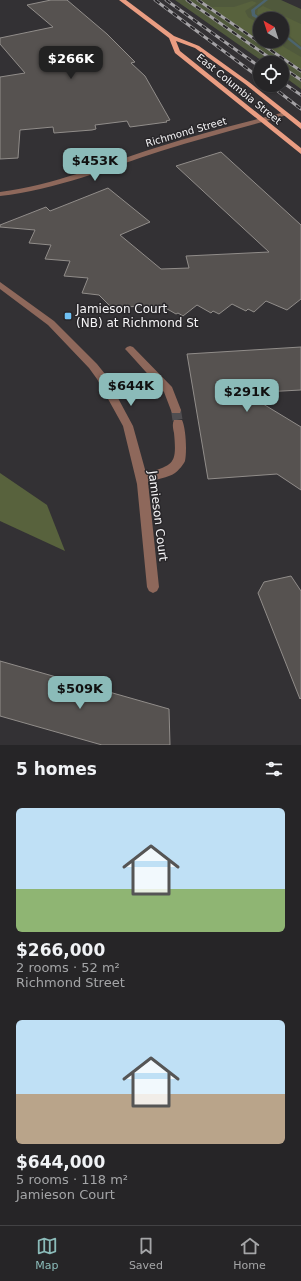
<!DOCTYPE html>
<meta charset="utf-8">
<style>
body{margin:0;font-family:"DejaVu Sans",sans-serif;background:#2e2d2f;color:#f1f3f6;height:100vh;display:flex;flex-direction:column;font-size:15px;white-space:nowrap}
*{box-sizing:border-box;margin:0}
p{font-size:13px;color:#a4a5a7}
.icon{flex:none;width:22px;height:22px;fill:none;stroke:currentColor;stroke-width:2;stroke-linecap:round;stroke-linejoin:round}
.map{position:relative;height:745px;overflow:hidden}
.details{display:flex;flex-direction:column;background:#262527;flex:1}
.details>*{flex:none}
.needle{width:26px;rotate:321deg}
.buttons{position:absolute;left:253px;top:12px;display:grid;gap:8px}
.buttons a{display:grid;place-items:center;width:36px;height:36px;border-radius:50%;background:#262527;box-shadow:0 1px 3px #0004,0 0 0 1px #424244;font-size:20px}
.price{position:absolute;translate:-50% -34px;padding:0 9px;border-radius:8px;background:#8bbbb9;color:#111;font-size:13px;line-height:26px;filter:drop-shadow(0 1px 2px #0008)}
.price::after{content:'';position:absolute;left:50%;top:24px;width:12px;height:9px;margin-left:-6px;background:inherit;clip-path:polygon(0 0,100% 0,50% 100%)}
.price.active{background:#222;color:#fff}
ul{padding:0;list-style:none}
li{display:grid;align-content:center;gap:8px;height:212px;padding:0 16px}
li span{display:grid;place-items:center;height:124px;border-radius:6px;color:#555}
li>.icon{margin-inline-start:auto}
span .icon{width:72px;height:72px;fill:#fffc;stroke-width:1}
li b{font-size:17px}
h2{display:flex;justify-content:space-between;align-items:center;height:48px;padding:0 16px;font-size:17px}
.tab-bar{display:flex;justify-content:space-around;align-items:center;height:56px;border-top:1px solid #424244;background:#262527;font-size:11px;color:#a4a5a7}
.tab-bar a{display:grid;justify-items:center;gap:2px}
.tab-bar .active{color:#8bbbb9}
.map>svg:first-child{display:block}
</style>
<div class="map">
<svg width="301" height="745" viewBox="0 0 301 745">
<rect width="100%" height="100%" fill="#333134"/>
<path fill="#50593c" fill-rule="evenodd" d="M175 0H281L301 9V89L282 75V63H265ZM260 19H282V41H260Z"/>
<g fill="#58623d">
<path d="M252 1 257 3 245 11 248 17 260 24V41L211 7H234Z"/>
<path d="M263 6 301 24V46L282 29V19H264L257 14 258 9Z"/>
<path d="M261 41H280L284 47 301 57V69Z"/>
<path d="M0 473 47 505 65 551 0 521Z"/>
</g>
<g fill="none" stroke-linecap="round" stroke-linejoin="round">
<g fill="#4c646e" fill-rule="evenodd">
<path d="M264 0H268L255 10V14L262 19H260V20L252 16 251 10Z"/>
<path d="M282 32 301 47V50L282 35Z"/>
</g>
</g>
<g fill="#565250" stroke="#918d8a">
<path d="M51 0H67L107 34 135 62 131 63 145 76 170 120 166 121 167 122 130 127 127 121 95 125 96 129 92 130 54 133 53 127 20 130 18 158 0 159V77L25 73 0 44V38L53 27 27 5Z"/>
<path d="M221 152 301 225V299L287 310 266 301 254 312 248 309 246 311 232 304 219 314 213 311 211 313 197 305 183 316 178 313 176 314 162 306 111 307 99 295 82 293 88 278 64 276 70 261 45 259 51 245 29 243 35 230 0 227V225L46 207 50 211 108 188 150 222 120 235 161 269 189 268 186 256 269 252 176 166Z"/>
<path d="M301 347V390L245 393 301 427V490L277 474 208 479 187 354Z"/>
<path d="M291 576 301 591V698L300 699 258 593 264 582Z"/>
<path d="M0 661 169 709 170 745H102L0 716Z"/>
</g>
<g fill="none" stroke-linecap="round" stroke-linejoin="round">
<path stroke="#504e51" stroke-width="10" stroke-dasharray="10 5" stroke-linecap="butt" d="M176 410 178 423"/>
<g fill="#8e685b" fill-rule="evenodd">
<path d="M285 112 287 113V115C245 127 203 138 161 151 108 168 56 190 0 196V192C54 185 104 164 155 148 198 134 242 123 285 112Z"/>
<path d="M0 282 54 321 97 364 105 374 133 426 146 473C174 465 177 464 174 433 173 428 172 424 174 420H182C186 428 187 452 185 461 184 464 178 471 175 473 168 478 156 479 148 482L159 587 157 591 153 593 149 591 147 587 137 484 123 426 97 379 89 368 48 325 0 289Z"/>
<path d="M130 346 133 347 172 387 181 410 180 413H172L164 392 127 351 125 349 127 347Z"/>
</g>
<path fill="#ea9d82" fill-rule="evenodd" d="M119 0H126L174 36 199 46 249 82 301 123V129L245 84 195 48 176 41 180 51 301 148V154L175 53 169 38Z"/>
<g stroke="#a4a2a5" stroke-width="3">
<g id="rail">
<path d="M155 0 260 78"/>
<path d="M166 0 260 67"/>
<path d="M187 0 277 63"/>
<path d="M198 0 301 71"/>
<path d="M282 67 301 80"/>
<path d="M282 82 301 95"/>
<path d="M270 85 301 109"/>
</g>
</g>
<use href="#rail" stroke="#29272a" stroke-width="2" stroke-dasharray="5.5" stroke-linecap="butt"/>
</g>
<rect fill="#70c1f4" stroke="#29272a" stroke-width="1.5" x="64" y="312" width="8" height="8" rx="2"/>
<g text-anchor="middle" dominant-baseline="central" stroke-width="3" stroke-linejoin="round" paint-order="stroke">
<g font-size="10" fill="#f5f4f6" stroke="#29272a">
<text transform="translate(239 89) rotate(39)">East Columbia Street</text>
<text transform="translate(186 132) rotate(-16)">Richmond Street</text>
</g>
<g font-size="12" fill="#f5f4f6" stroke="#29272a" text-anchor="start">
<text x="76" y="309">Jamieson Court<tspan x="76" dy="14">(NB) at Richmond St</tspan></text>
</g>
<g font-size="12" fill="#f5f4f6" stroke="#29272a">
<text transform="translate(158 516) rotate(83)">Jamieson Court</text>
</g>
</g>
</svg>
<div class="buttons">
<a><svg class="needle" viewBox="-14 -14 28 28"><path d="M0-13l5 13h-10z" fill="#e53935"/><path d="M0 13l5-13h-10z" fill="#a4a5a7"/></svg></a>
<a><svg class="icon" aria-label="locate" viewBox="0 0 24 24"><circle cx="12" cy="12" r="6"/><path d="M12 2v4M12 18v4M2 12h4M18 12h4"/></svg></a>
</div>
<b class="price active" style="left:71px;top:80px">$266K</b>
<b class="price" style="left:95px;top:182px">$453K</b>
<b class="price" style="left:131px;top:407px">$644K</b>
<b class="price" style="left:247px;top:413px">$291K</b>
<b class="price" style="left:80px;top:710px">$509K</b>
</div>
<section class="details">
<h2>5 homes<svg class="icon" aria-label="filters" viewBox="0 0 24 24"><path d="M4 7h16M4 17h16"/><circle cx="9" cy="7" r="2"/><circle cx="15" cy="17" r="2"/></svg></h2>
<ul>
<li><span style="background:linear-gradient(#bfe0f5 65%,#8fb573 0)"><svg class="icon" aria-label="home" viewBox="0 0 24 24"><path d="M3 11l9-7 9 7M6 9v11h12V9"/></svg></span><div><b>$266,000</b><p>2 rooms · 52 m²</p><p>Richmond Street</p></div></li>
<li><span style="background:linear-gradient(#bfe0f5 60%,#b9a48a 0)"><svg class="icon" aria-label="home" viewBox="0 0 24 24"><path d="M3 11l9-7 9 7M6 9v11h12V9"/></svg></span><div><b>$644,000</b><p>5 rooms · 118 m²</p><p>Jamieson Court</p></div></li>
</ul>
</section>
<nav class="tab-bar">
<a class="active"><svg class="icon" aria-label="map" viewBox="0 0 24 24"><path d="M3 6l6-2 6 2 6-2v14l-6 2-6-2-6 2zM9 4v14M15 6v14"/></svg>Map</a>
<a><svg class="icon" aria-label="saved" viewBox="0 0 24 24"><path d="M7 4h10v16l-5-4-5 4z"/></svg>Saved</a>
<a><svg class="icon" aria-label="home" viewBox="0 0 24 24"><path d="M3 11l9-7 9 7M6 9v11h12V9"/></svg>Home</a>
</nav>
